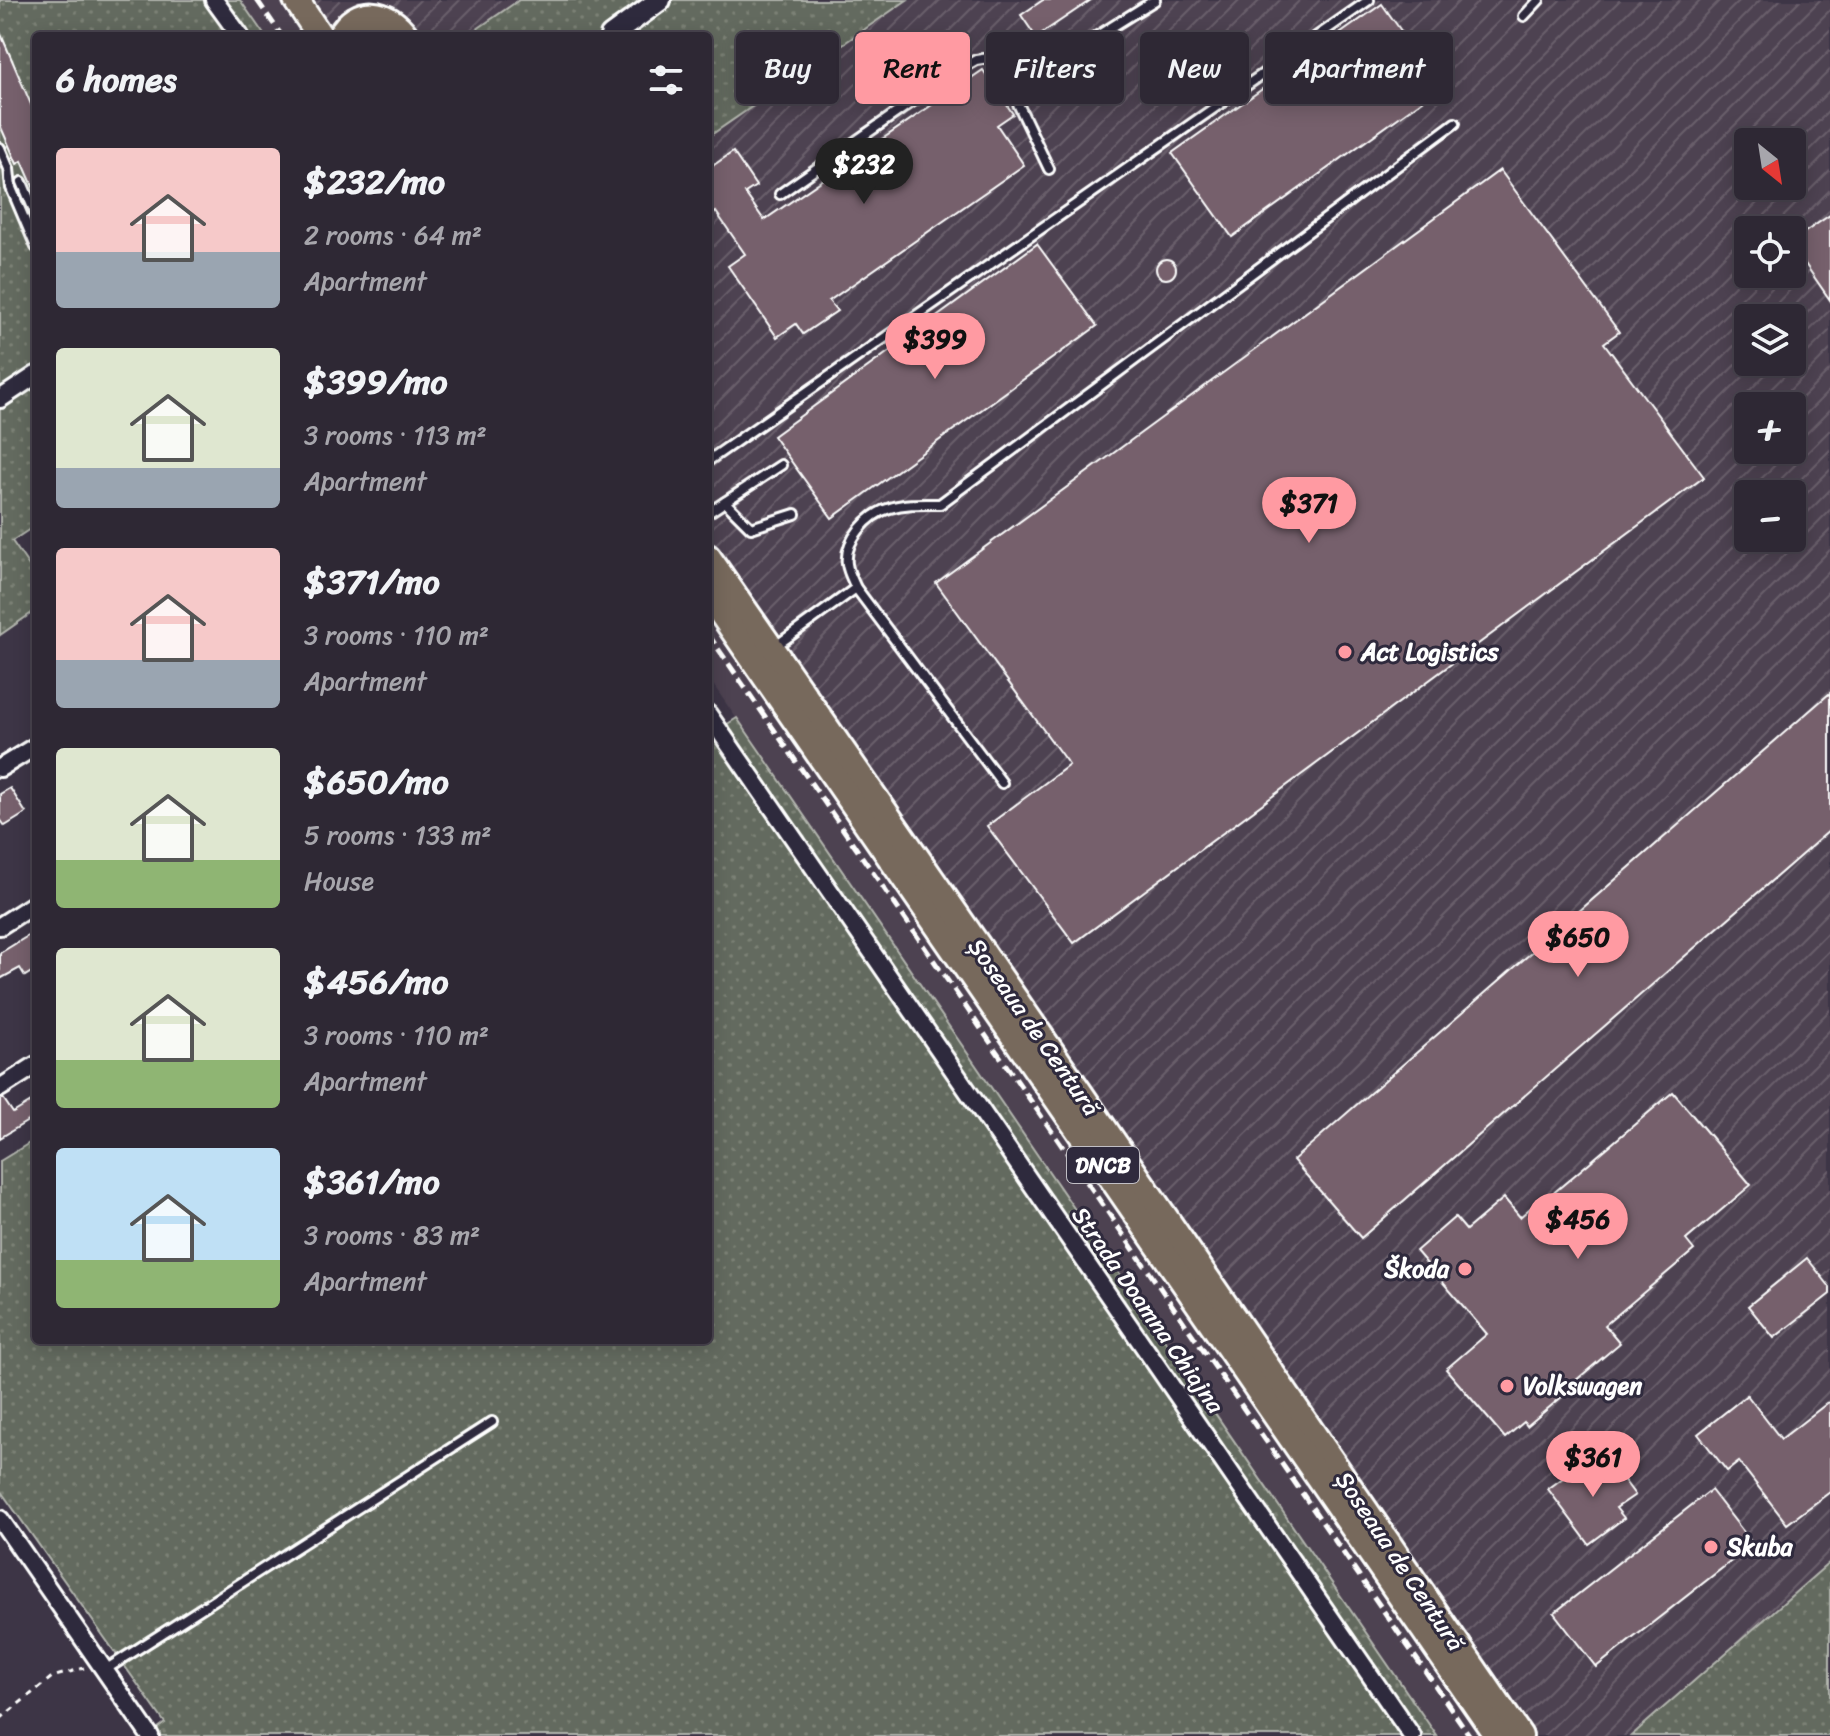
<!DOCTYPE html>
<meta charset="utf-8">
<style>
body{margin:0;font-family:Sriracha,sans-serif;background:#36303c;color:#f1f3f6;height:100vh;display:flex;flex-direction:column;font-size:30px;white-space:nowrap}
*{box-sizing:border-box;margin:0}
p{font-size:26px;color:#a7a6ac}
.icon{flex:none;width:44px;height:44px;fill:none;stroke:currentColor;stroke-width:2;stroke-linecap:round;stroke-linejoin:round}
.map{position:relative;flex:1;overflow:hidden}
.details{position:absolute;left:32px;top:32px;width:680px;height:1312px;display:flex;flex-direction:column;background:#2e2834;border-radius:8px;box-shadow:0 4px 20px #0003,0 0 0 2px #49444f}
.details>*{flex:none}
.banner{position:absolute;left:736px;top:32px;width:760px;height:72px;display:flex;gap:16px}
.needle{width:52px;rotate:150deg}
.buttons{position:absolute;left:1734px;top:128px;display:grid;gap:16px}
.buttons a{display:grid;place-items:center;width:72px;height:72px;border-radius:8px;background:#2e2834;box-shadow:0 4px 20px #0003,0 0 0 2px #49444f;font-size:40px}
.price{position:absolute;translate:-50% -68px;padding:0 18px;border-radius:28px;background:#ff9aa2;color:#111;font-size:26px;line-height:52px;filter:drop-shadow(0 2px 4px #0008)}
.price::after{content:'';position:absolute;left:50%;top:48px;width:24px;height:18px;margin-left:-12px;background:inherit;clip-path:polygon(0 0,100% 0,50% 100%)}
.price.on{background:#222;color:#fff}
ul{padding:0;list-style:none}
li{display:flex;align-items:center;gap:24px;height:200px;padding:0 24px}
li span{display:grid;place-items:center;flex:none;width:224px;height:160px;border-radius:8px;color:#555}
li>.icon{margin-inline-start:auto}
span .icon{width:96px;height:96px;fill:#fffc;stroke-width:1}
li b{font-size:34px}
h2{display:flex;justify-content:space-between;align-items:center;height:96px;padding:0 24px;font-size:34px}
.chip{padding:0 28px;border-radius:8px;background:#2e2834;box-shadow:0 4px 20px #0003,0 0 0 2px #49444f;font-size:28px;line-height:72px}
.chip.on{background:#ff9aa2;color:#111}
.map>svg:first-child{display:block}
</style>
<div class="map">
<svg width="1830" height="1736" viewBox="0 0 1830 1736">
<defs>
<pattern id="industrial-furrows" width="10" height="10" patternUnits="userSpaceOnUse" patternTransform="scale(2)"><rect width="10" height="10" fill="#4e4251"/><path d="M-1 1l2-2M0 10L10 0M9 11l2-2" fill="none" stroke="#695e6b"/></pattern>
<pattern id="grass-dots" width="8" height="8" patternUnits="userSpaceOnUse" patternTransform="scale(2)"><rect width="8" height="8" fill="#646b5e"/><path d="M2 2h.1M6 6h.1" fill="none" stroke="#7b8176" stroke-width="1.8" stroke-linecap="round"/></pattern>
</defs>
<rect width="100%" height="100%" fill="#3d3546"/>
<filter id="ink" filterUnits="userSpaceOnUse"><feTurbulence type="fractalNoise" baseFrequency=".0125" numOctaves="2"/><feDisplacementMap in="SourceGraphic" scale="16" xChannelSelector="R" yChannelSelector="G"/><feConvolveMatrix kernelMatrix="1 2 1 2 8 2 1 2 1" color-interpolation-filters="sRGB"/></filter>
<g filter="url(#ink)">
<g fill="#4e4251">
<path d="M240 0H282L307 36H265Z"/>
<path d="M708 611 1487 1736H1437L708 677Z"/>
</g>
<path fill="url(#industrial-furrows)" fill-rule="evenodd" d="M282 0H1830V1562L1631 1736H1487L708 611V36H307ZM1748 142H1792V186H1748ZM1748 230H1792V274H1748ZM1748 318H1792V362H1748ZM1748 406H1792V450H1748ZM1748 494H1792V538H1748Z"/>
<g fill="url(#grass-dots)" stroke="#b2b5ae" stroke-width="2">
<path d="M0 0H240L265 36H36V525L12 541 36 576V610L0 635Z"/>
<path d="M519 0H907L708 137V36H467Z"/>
<path d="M737 718 1437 1736H147L165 1723 0 1490V1161L36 1139V1340H708V736Z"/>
<path d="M1830 1562V1736H1631Z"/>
</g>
<g fill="#76616c" stroke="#fff" stroke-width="2">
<path d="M1043 0H1091L1036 37 1021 15Z"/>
<path d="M1382 4 1441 87 1232 237 1172 153Z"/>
<path d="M0 32 36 116V193L22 161 17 164 0 125Z"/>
<path d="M983 70 1013 114 997 125 1024 165 829 301 837 311 803 334 796 324 777 337 728 266 745 254 716 212 708 218V169L733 152 756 186 745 193 764 220Z"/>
<path d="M1500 170 1619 332 1604 343 1704 477 1074 943 987 826 1069 765 936 583Z"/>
<path d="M1830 215V300L1792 245V241Z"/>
<path d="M1037 244 1097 326 832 518 773 436Z"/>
<circle cx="1166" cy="269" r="10"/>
<path d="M1830 693V830L1361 1238 1293 1160Z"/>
<path d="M10 788 26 813 5 826 0 819V794Z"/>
<path d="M36 931V969L25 976 20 968 0 979V953Z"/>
<path d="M1673 1092 1751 1185 1686 1240 1694 1250 1605 1325 1620 1343 1574 1382 1576 1385 1527 1426 1524 1422 1505 1438 1446 1369 1487 1334 1416 1251 1455 1217 1466 1230 1504 1198 1520 1217 1542 1198 1544 1201Z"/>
<path d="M3 1098 13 1113 36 1099V1116L0 1138V1099Z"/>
<path d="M1807 1258 1830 1287V1294L1774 1338 1748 1306Z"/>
<path d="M1747 1395 1781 1439 1830 1401V1492L1787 1524 1739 1462 1727 1471 1698 1434Z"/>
<path d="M1609 1460 1635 1495 1616 1508 1624 1518 1589 1544 1548 1489 1582 1464 1590 1474Z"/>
<path d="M1711 1490 1753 1544 1596 1667 1554 1613Z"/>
</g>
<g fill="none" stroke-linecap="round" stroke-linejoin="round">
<g stroke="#fff" stroke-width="14">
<g id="service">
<path d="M1524 16 1539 0"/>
<path d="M1011 90 1155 0"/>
<path d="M0 148 9 169 11 188 36 247"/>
<path d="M22 182 36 215"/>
<path d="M780 194 955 72 976 60 989 58 1001 68 1049 169"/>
<path d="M708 461 1369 0"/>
<path d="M725 502 751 528 795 514"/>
<path d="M708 513 781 465"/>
<path d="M773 648 856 588"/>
<path d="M1002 783 856 588C853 581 848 572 847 564 844 541 868 514 890 508 906 503 923 504 940 504L1455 123"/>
<path d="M105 1670 492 1422"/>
</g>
</g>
<g stroke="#fff" stroke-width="22">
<g id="minor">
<path d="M214 0 240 36"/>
<path d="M0 399 36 375"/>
<path d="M708 714 1412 1736"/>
<path d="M0 768 36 746"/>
<path d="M0 926 36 903"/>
<path d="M0 1088 36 1065"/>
<path d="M0 1519 150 1736"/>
</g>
</g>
<g stroke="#fff" stroke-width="26">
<path id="tertiary" d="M611 36 660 0"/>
</g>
<g stroke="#fff" stroke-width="30">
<g id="primary">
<path d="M296 0 320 36"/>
<path d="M340 36C357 5 388 10 406 36"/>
<path d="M708 557 1065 1071 1520 1736"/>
<path d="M708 594 1497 1736"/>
</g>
</g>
<path stroke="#fff" stroke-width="3" stroke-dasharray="6 6" stroke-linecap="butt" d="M0 1719 52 1677 84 1668"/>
<use href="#service" stroke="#2f2a3d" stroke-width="8"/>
<use href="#minor" stroke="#2f2a3d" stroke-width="16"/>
<use href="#tertiary" stroke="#2f2a3d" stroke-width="20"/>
<use href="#primary" stroke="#77695c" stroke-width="24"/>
<g stroke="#fff" stroke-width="5" stroke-dasharray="12 6" stroke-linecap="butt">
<path d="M257 0 282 36"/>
<path d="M708 634 1470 1736"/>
</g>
</g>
</g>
<g fill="#ff9aa2" stroke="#2f2a3d" stroke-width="3">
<circle cx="1345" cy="652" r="8"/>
<circle cx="1465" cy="1269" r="8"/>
<circle cx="1507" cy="1386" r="8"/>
<circle cx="1711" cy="1547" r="8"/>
</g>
<g text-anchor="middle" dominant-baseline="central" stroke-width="6" stroke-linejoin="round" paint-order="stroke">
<rect fill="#2f2a3d" stroke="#c1bfc5" stroke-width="2" x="1067" y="1147" width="72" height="36" rx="6"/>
<g font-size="22" font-weight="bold" fill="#fff">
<text x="1103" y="1165">DNCB</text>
</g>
<g font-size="24" font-weight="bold" fill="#fff" stroke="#2f2a3d" text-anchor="start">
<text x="1361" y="652">Act Logistics</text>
<text x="1449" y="1269" text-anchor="end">Škoda</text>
<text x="1523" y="1386">Volkswagen</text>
<text x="1727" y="1547">Skuba</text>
</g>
<g font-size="24" fill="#fff" stroke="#2f2a3d">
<text transform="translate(1034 1027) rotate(55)">Șoseaua de Centură</text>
<text transform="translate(1148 1310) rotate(55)">Strada Doamna Chiajna</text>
<text transform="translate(1400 1561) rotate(56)">Șoseaua de Centură</text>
</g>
</g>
</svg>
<div class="buttons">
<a><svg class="needle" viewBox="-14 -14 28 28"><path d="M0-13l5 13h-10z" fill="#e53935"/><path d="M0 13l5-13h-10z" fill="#a7a6ac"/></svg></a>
<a><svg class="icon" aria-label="locate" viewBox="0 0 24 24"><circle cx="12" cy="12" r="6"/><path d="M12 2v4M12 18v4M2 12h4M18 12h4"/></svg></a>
<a><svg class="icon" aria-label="layers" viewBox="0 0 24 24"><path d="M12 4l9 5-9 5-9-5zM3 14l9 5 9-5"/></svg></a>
<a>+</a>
<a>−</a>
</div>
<b class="price on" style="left:864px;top:206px">$232</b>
<b class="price" style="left:935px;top:381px">$399</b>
<b class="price" style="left:1309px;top:545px">$371</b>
<b class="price" style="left:1578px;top:979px">$650</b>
<b class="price" style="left:1578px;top:1261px">$456</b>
<b class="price" style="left:1593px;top:1499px">$361</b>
<div class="banner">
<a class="chip">Buy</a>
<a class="chip on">Rent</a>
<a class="chip">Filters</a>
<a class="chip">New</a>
<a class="chip">Apartment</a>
</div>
<section class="details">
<h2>6 homes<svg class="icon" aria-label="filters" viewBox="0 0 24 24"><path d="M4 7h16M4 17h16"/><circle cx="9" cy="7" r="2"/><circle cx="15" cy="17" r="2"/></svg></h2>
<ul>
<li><span style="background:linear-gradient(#f6c9c9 65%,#9aa5b1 0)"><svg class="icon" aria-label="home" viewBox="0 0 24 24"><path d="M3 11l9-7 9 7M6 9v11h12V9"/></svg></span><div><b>$232/mo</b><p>2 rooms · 64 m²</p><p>Apartment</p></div></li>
<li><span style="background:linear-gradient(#dfe7d0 75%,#9aa5b1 0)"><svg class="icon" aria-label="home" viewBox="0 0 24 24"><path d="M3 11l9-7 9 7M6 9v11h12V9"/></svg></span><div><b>$399/mo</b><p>3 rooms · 113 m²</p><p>Apartment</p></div></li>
<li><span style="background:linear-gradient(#f6c9c9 70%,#9aa5b1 0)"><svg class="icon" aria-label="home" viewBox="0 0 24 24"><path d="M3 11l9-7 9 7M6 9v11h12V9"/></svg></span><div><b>$371/mo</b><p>3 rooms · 110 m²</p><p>Apartment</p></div></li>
<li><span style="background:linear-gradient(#dfe7d0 70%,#8fb573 0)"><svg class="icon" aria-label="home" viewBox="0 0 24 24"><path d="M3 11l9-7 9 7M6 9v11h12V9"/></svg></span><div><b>$650/mo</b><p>5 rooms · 133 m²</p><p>House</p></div></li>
<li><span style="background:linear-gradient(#dfe7d0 70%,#8fb573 0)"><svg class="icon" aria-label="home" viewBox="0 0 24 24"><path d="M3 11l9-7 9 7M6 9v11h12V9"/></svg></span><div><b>$456/mo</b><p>3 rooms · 110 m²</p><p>Apartment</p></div></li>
<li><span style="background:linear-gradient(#bfe0f5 70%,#8fb573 0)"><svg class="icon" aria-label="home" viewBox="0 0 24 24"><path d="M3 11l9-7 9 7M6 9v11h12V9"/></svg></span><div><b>$361/mo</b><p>3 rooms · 83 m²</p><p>Apartment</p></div></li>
</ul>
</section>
</div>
